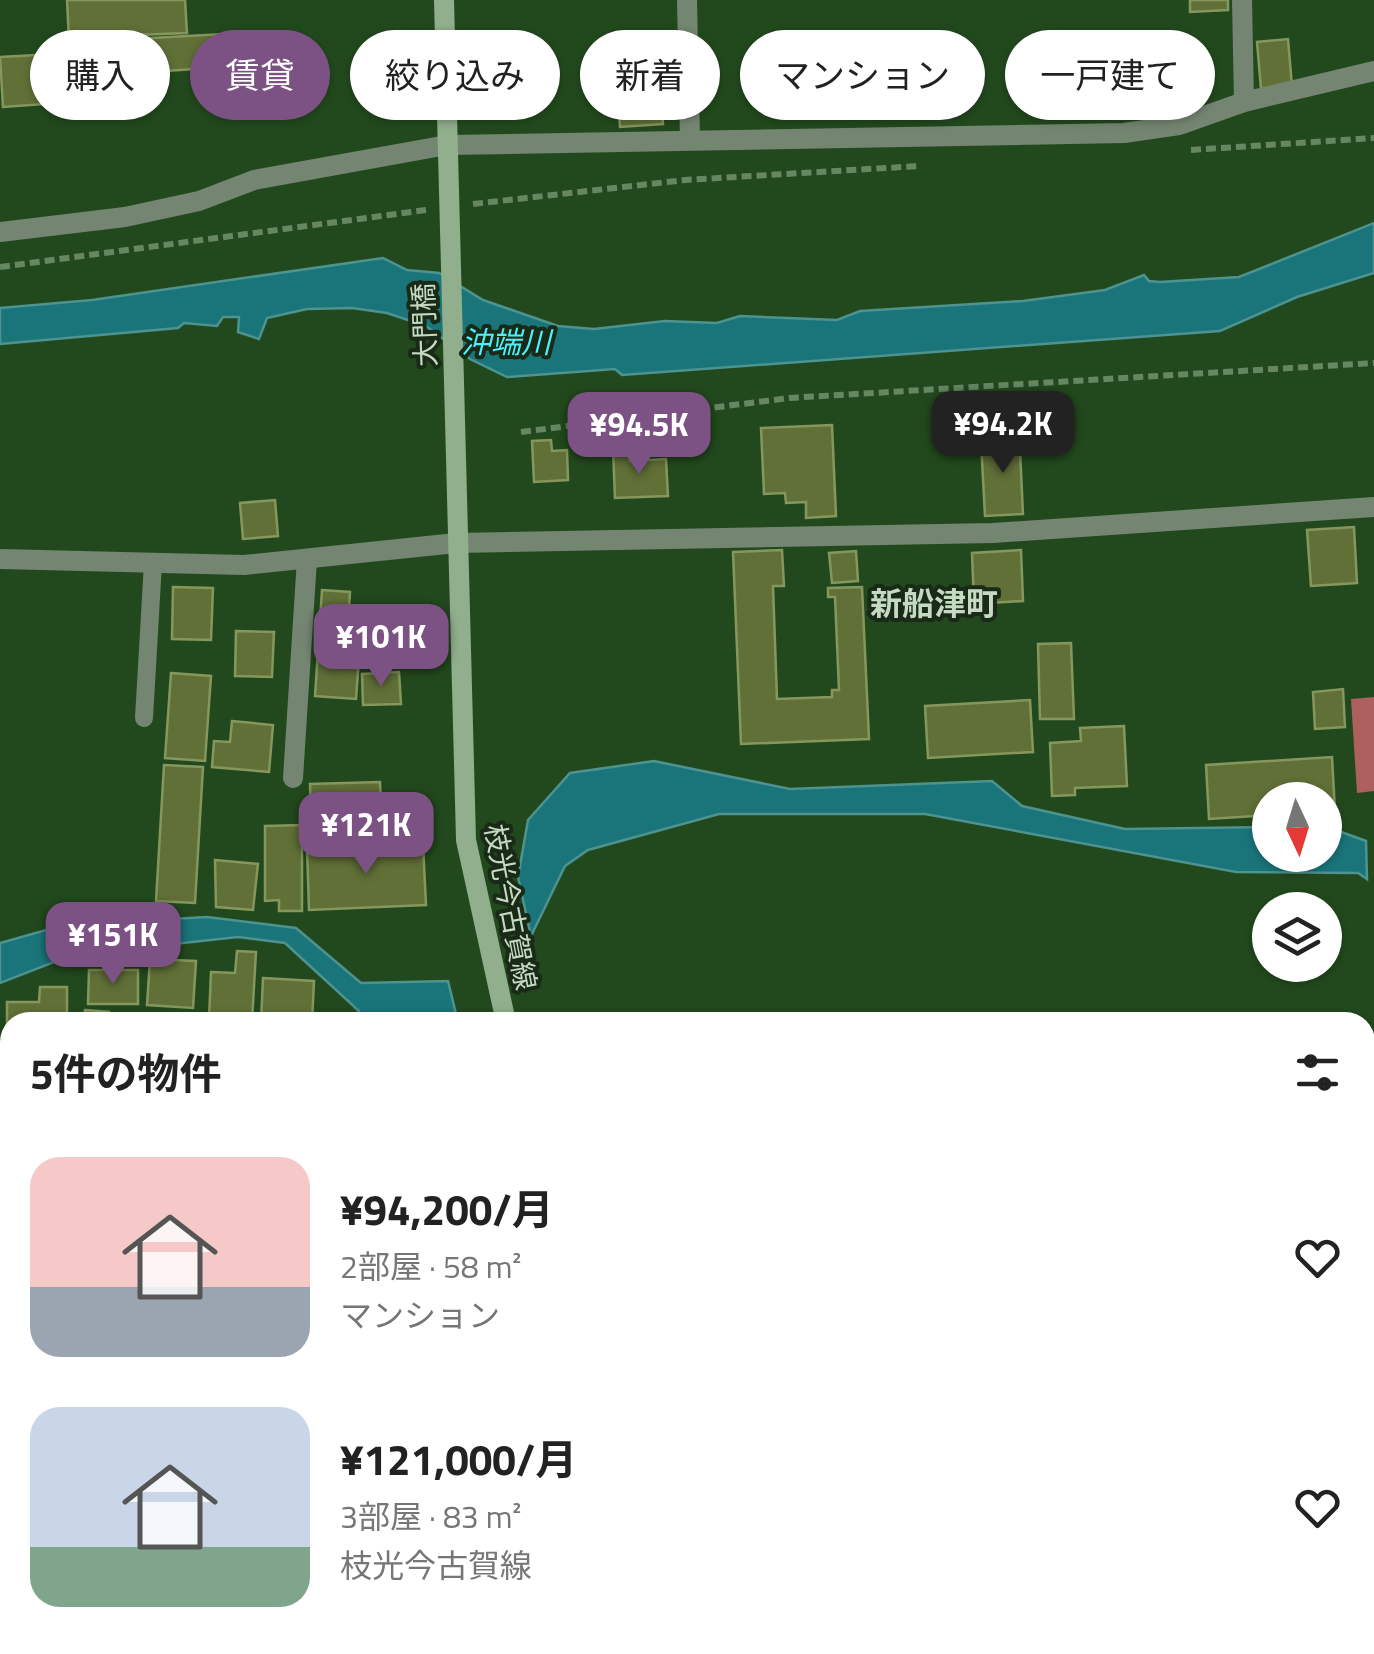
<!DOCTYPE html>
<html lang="ja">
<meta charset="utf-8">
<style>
body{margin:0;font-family:"Titillium Web","Noto Sans JP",sans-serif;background:#f6f6f6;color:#222;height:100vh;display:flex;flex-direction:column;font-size:38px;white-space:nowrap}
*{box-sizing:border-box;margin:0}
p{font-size:32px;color:#767676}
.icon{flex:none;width:55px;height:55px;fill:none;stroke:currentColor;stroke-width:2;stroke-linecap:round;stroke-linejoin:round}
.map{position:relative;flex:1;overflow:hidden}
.side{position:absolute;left:0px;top:1012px;width:1375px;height:642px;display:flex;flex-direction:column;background:#fff;border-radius:30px 30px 0 0;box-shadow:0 2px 8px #0004}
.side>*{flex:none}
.guide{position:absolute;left:30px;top:30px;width:1315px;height:90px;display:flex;gap:20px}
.needle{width:65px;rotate:176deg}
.fabs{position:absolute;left:1252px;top:782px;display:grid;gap:20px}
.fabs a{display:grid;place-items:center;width:90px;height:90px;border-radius:50%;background:#fff;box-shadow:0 2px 8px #0004;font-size:50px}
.price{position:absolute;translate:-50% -85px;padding:0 22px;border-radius:20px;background:#7c5284;color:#fff;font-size:32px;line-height:65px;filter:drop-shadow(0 2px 5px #0008)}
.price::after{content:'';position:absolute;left:50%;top:60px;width:30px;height:22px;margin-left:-15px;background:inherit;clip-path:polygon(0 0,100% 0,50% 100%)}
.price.current{background:#222;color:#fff}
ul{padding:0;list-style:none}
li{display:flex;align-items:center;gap:30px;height:250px;padding:0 30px}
li span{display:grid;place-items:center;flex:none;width:280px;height:200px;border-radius:30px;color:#555}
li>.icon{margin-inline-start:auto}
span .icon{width:120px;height:120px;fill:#fffc;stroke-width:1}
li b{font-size:42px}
h2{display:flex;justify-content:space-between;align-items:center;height:120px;padding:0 30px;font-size:42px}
.tag{padding:0 35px;border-radius:45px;background:#fff;box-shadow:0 2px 8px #0004;font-size:35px;line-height:90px}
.tag.current{background:#7c5284;color:#fff}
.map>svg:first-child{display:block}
</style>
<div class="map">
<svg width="1374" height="1654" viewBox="0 0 1374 1654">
<rect width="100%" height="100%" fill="#22491d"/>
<path fill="#ad605e" d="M1374 697V791L1357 793 1351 699Z"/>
<g fill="#1a757b" stroke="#4d9390" stroke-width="2.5">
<path d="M1374 223V273L1297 297 1220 331 622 375 615 369 507 377 470 359 426 326 387 313 352 308 307 309 267 318 259 339 238 332 239 317H223L217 326 184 323 178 328 0 344V308L92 300 383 258 407 270 439 273 483 300 558 326 594 329 665 321 717 323 740 316 837 320 860 311 1023 301 1105 290 1144 275 1149 281 1160 282 1239 277Z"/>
<path d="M654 761 790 789 992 781 1022 806 1125 829 1270 827V855H1325V826L1366 841 1367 879 1358 873 1236 872 925 814H719L588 850 565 866 531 936 518 877 528 820 570 773Z"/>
<path d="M207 917 296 928 361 983 448 981 458 1022H359V1011L285 943 238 937 72 955 0 983V943L64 925Z"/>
<path d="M1365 1294 1374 1298V1394H1365Z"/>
<rect x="0" y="1378" width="10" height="66"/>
</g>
<g fill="#617037" stroke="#86975d" stroke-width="2.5">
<path d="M67 0H185L187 33 111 36 112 67 83 69 82 39 69 40Z"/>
<path d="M1190 0H1228V10L1190 12Z"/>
<path d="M223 34 225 67 135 73 136 85 97 88V74L117 73 116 40Z"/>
<path d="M658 35 663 124 620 127 619 112H613L608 38Z"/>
<path d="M1288 39 1292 86 1261 89 1257 42Z"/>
<path d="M1110 42 1112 95 1074 97 1072 44Z"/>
<path d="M54 54 56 83 86 82 87 101 3 107 0 57Z"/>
<path d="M832 425 836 516 806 518V502L786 503 785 493 764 494 761 428Z"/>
<path d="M1010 429H1019L1023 514 985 516 981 441 1010 439Z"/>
<path d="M551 440 552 451 567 450 568 480 534 482 532 441Z"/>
<path d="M613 449H629L630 461 666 459 668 496 615 498Z"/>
<path d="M275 500 278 536 243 539 240 503Z"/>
<path d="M1354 527 1357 583 1311 586 1307 530Z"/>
<path d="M782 550 784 586H773L777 699 832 697V690H839L835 597H828V588L862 587 869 739 741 744 733 552Z"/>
<path d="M1021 550 1023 601 974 604 972 553Z"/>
<path d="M856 551 858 581 832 583 829 553Z"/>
<path d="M173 587 213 588 211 640 172 639Z"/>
<path d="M322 590 350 592 346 657 359 658 356 699 315 696Z"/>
<path d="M236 631 274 632 272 677 235 676Z"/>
<path d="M1071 643 1074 719H1040L1038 644Z"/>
<path d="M399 672 401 704 363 705 362 674Z"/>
<path d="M171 673 211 676 205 761 165 758Z"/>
<path d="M1343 689 1345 727 1315 729 1313 692Z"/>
<path d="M1030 700 1033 752 928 758 925 706Z"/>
<path d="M232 721 273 725 269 772 212 767 214 741 230 742Z"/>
<path d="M1124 726 1127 786 1075 788V795L1052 796 1050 743 1081 741 1080 728Z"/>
<path d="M1332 757 1335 811 1325 812V800H1270V815L1209 819 1206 765Z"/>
<path d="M164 765 203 767 195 903 156 901Z"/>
<path d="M380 782 382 823 311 826 310 784Z"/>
<path d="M302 825V911H279V900L265 901V826Z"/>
<path d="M423 844 426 905 309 910 307 849Z"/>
<path d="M215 860 258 864 253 910 216 907Z"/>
<path d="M237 951 256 952 252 1021 209 1019 211 972 235 973Z"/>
<path d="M150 959 196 961 193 1008 147 1005Z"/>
<path d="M89 970H138V1004H88Z"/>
<path d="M263 978 314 981 312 1022H261Z"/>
<path d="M40 987H67V1022H10L7 1044V1002H39Z"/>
<path d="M85 1010 109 1012V1022H84Z"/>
<rect x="5" y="1292" width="5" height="40"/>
<path d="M0 1516H10V1556L0 1557Z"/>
<path d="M10 1583V1624L0 1626V1584Z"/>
<path d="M10 1637V1645H43V1654H0V1638Z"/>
<path d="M81 1645H121L122 1654H81Z"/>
<rect x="498" y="1645" width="80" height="9"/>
</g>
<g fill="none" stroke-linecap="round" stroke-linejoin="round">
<g stroke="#678763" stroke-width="6" stroke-dasharray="10 5" stroke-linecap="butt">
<path d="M1191 150 1374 138"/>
<path d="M473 204 685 180 919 166"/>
<path d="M0 267 426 210"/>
<path d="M521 432 789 398 1374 363"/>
<path d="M1365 1276 1374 1278"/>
</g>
<path stroke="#748671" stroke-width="18" d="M144 718 153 563"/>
<g stroke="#748671" stroke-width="20">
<path d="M687 0 690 138"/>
<path d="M1242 0 1244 102"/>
<path d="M0 232 125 217 199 201 254 180 447 145 1124 133 1179 125 1244 102 1374 71"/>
<path d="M0 559 244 565 456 543 993 533 1374 507"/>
<path d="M293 778 307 559"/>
<path d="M0 1356 10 1355"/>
<path d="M699 1645 701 1654"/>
</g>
<path stroke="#748671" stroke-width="20" d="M0 1467H10"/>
<g stroke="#91ae8d" stroke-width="20">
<path d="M444 0 466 840 506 1022"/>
<path d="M732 1645 734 1654"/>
</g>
</g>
<g text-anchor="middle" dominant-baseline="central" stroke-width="8" stroke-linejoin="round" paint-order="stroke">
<g font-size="28" fill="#c4dac1" stroke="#192a17">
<text transform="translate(424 325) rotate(-92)">大門橋</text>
<text transform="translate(511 907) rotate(79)">枝光今古賀線</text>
</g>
<g font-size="30" font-style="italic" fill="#4deffa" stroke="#192a17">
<text x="506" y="342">沖端川</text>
</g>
<g font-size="32" font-weight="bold" fill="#c4dac1" stroke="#192a17">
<text x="934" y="603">新船津町</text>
</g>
</g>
</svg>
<div class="fabs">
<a><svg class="needle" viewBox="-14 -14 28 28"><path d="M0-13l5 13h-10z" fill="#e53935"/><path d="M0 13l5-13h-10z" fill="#767676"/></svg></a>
<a><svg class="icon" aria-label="layers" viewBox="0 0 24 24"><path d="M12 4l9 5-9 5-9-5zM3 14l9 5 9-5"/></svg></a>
</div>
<b class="price current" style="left:1003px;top:476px">¥94.2K</b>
<b class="price" style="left:639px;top:477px">¥94.5K</b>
<b class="price" style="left:381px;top:689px">¥101K</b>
<b class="price" style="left:366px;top:877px">¥121K</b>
<b class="price" style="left:113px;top:987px">¥151K</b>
<div class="guide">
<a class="tag">購入</a>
<a class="tag current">賃貸</a>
<a class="tag">絞り込み</a>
<a class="tag">新着</a>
<a class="tag">マンション</a>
<a class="tag">一戸建て</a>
</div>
<section class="side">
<h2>5件の物件<svg class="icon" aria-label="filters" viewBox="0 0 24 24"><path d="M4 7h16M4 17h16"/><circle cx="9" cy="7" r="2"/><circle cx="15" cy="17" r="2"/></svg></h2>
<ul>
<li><span style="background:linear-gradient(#f6c9c9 65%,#9aa5b1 0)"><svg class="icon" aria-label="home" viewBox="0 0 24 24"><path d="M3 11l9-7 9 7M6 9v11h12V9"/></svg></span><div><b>¥94,200/月</b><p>2部屋 · 58 m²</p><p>マンション</p></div><svg class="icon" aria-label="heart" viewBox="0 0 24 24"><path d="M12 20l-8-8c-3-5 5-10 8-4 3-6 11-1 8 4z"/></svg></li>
<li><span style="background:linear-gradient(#c9d6e8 70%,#7fa58c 0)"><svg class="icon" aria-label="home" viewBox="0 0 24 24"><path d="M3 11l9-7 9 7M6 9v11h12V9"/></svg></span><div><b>¥121,000/月</b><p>3部屋 · 83 m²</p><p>枝光今古賀線</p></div><svg class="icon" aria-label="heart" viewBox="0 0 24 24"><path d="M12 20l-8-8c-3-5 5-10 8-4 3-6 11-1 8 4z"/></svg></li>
</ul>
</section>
</div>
